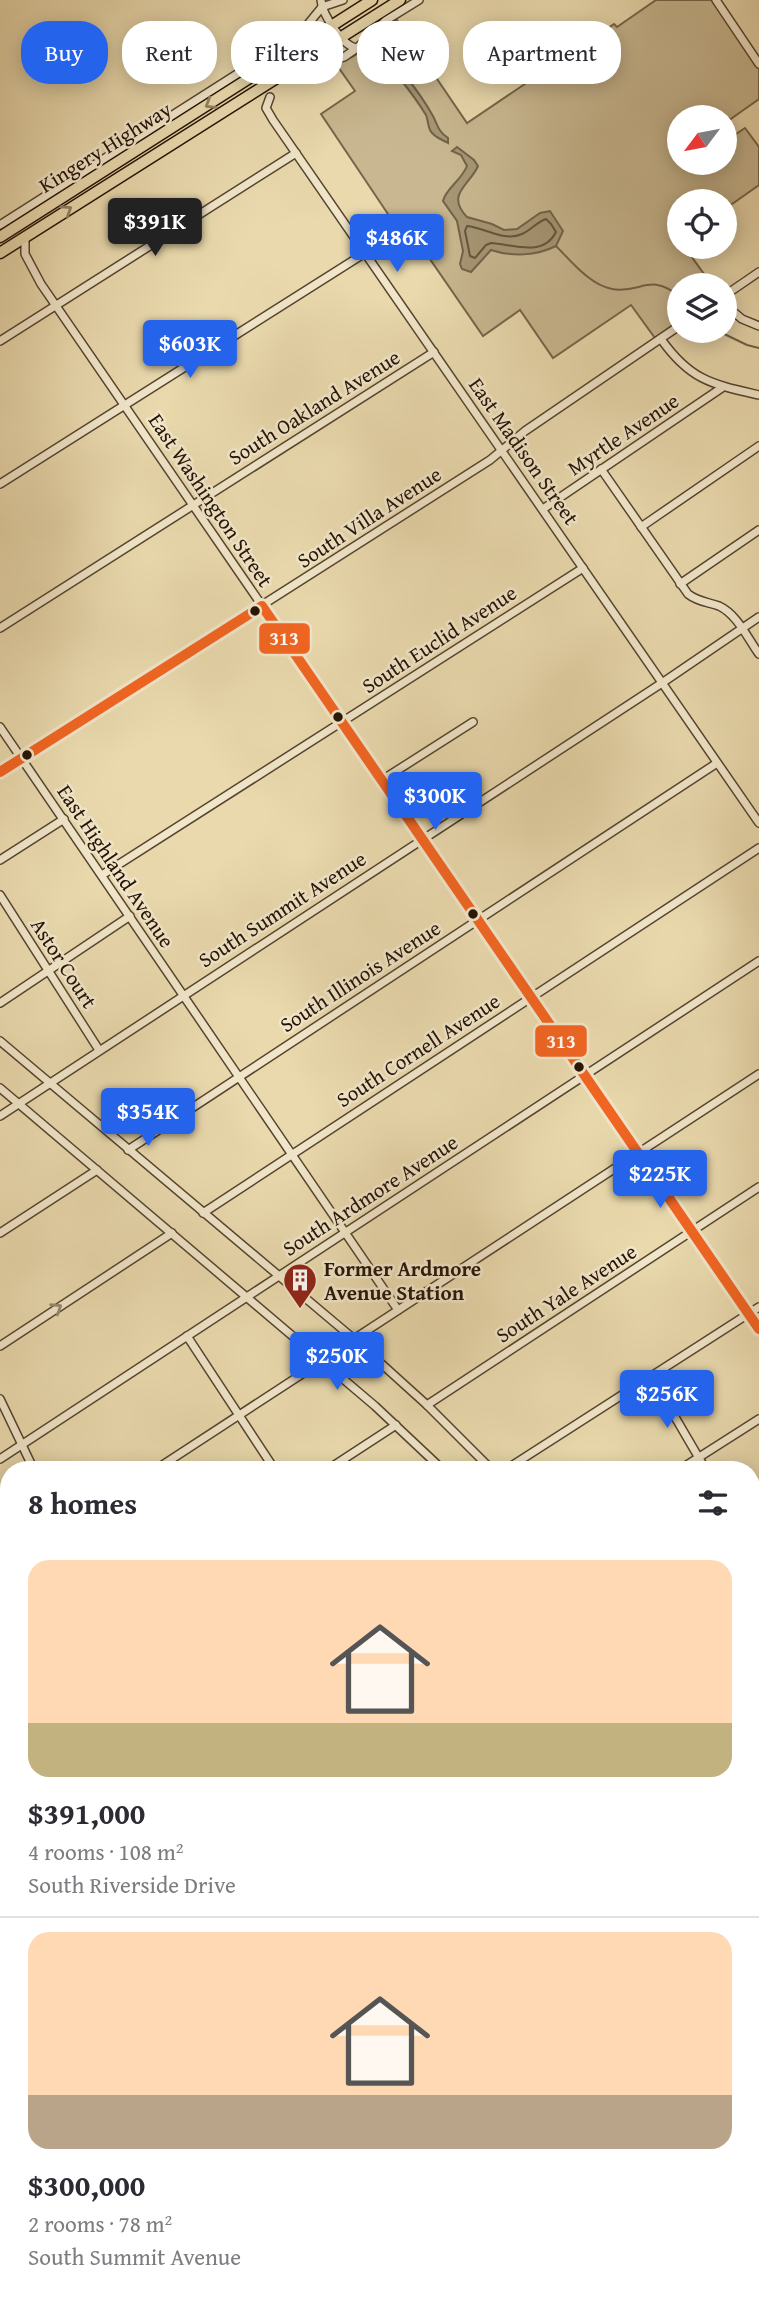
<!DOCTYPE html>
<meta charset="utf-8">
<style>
body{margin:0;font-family:"Gentium Book Plus",serif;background:#f7f7f7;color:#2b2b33;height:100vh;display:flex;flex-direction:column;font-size:26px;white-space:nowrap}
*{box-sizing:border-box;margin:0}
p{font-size:23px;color:#7c7c81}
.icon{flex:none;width:38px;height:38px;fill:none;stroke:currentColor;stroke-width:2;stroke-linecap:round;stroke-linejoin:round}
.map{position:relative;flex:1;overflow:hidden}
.drawer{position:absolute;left:0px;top:1461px;width:760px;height:842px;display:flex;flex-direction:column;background:#fff;border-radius:28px 28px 0 0;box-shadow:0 4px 18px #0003}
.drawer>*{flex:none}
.top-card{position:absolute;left:21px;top:21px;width:718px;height:63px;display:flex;gap:14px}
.needle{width:46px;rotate:238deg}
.fabs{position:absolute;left:667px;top:105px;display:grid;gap:14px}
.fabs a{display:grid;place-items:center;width:70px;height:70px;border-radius:50%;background:#fff;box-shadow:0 4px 18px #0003;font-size:35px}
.price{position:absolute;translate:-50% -60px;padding:0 16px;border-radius:7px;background:#2563eb;color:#fff;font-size:23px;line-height:46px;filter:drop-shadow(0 2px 4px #0008)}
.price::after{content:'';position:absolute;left:50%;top:42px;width:21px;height:16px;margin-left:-10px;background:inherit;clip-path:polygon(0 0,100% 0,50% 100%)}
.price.active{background:#222;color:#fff}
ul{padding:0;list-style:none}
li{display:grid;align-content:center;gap:14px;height:371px;padding:0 28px}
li+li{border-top:2px solid #e1e1e2}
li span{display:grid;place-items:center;height:217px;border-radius:21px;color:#555}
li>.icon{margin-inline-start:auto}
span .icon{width:126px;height:126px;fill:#fffc;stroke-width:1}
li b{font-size:30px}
h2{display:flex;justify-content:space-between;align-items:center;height:84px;padding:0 28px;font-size:30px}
.tag{padding:0 24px;border-radius:28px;background:#fff;box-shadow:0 4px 18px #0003;font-size:24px;line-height:63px}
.tag.active{background:#2563eb;color:#fff}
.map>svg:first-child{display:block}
</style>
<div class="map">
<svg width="759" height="2302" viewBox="0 0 759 2302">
<rect width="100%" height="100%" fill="#e9d9ad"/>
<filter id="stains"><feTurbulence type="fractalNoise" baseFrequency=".00286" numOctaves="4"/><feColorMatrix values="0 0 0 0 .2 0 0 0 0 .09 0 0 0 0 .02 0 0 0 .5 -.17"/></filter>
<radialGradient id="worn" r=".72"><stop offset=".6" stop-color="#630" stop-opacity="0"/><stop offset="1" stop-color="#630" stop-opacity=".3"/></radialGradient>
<g fill="#c8b790" stroke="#76654a" stroke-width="2">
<path d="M656 0H713L759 67V99L725 123 724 117H679V163H724L725 124 733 136 745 128 759 147V185L725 209 724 201H679V247H688L686 249 712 285H679V321L655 338 631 305 553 358 520 310 483 336 414 236 406 241 321 114 355 91 336 64C347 60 359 54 367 46 376 37 383 22 397 20L467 123 614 24 617 27Z"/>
<path d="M9 2211V2288L0 2294V2216Z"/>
<path d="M409 2294H548L536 2302H398Z"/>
</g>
<g fill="#a69674" stroke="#726248" stroke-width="2">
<path d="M372 43C394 58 420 93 433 116 438 126 438 131 448 138V143C443 140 433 137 430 130 428 126 428 120 426 115 417 100 382 52 368 47Z"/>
<path d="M457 147 474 160 478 166C470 185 445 194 467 217L492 224 504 230 517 229 540 213 550 211 563 231 556 246C536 256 512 257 491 250L471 272 462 269 460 264 463 251 457 221 443 201C446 188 461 181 467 166L461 155 452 151Z"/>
</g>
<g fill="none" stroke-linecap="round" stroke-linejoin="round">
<path stroke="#65543c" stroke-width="2" d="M546 219 551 224 556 232C543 258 512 244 491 243L486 245 475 258 470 256 465 231 467 226C486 228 504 242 522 234 531 230 537 222 546 219Z"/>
<g stroke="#726248" stroke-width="2">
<path d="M556 246C571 261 590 285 612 289 641 294 649 272 679 296"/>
<path d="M718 331 747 345 759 348"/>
</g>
<g stroke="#55442f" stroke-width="10">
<g id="minor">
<path d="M321 0C322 14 343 47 357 48L385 21 419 0"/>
<path d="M716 0 759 64"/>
<path d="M297 77 321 63 344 57 357 48"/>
<path d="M270 97 266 108 273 120 759 823"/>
<path d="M0 225 300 34 322 7 343 0"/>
<path d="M25 237V254L41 284 759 1329"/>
<path d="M724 296 759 272"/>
<path d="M724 304 742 319 759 326"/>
<path d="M661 339C690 380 711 384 759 395"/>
<path d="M0 341 296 153"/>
<path d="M601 469 688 594C698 602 708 602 719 606 737 614 748 639 759 654"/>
<path d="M0 484 365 253"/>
<path d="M543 509 723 387"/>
<path d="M641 527 759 446"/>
<path d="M680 584 759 530"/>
<path d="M0 628 434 352"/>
<path d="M0 727 398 1310"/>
<path d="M0 772 490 460 525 431 679 326"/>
<path d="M382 780 473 722"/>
<path d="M0 860 64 819"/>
<path d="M102 875 583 568"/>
<path d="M0 895 99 1050"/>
<path d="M0 1003 130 916"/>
<path d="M0 1041 354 1339 427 1405 492 1470"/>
<path d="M0 1088 375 1406 443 1470"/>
<path d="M0 1116 662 683 759 617"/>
<path d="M128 1150 717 763"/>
<path d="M203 1213 759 848"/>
<path d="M0 1233 97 1170"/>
<path d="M187 1336 275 1470"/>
<path d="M354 1339 759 1074"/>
<path d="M0 1346 172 1233"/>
<path d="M651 1376 706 1470"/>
<path d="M0 1399 34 1470"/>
<path d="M427 1405 759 1187"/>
<path d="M0 1459 759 961"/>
<path d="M155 1470 322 1361"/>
<path d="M327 1470 396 1425"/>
<path d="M505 1470 759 1307"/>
<path d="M679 1470 759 1419"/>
<path d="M751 1536 759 1531"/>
<path d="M751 1544 759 1558"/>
<path d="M0 1640 9 1654"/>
<path d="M751 1649 759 1644"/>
<path d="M751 1711 759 1725"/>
<path d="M0 1801 9 1795"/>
<path d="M751 1911 759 1925"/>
<path d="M0 1912 9 1907"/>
<path d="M751 1993 759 1987"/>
<path d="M0 2021 9 2016"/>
<path d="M0 2126 9 2121"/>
<path d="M751 2126 759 2121"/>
<path d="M0 2188 9 2202"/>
<path d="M751 2192 759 2205"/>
<path d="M0 2215 9 2210"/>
<path d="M751 2248 759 2243"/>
<path d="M66 2294 70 2302"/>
<path d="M193 2294 198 2302"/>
<path d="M0 2296 9 2291"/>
<path d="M127 2302 140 2294"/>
<path d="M263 2302 276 2294"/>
<path d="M665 2302 677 2294"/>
</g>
</g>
<g stroke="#241305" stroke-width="12">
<g id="major">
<path d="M0 1775 9 1789"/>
<path d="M319 2294 323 2302"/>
</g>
</g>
<g stroke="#241305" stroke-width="13">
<g id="highway">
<path d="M0 237 372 0"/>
<path d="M0 253 400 0"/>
</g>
</g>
<use href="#minor" stroke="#f1e6ca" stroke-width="7"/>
<use href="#major" stroke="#e9d9ad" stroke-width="9"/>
<use href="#highway" stroke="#e9d9ad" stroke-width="10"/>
<g stroke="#f1e6ca" stroke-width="16">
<path id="bus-1" d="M0 772 262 606 759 1329"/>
</g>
<use href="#bus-1" stroke="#f26522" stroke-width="10"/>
</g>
<defs><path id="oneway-chevron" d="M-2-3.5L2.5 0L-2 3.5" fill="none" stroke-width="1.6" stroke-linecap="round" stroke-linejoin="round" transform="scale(1.75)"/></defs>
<g stroke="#908061">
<use href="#oneway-chevron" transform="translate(210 104) rotate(148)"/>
<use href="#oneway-chevron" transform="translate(67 210) rotate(-33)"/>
</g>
<use stroke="#958771" href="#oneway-chevron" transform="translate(57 1308) rotate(-33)"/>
<defs>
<g id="building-pin" transform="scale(1.75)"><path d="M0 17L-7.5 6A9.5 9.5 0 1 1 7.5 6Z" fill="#8f2418" stroke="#f1e6ca"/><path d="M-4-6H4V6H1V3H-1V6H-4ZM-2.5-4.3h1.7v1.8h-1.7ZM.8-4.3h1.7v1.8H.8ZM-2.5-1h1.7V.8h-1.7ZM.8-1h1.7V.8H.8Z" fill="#fff"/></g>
</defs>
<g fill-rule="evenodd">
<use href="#building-pin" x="300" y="1280"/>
</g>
<g fill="#241305" stroke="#f1e6ca" stroke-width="2.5">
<circle cx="255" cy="611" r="6"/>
<circle cx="338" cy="717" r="6"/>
<circle cx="27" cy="755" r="6"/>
<circle cx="473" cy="914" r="6"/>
<circle cx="579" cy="1067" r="6"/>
</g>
<g text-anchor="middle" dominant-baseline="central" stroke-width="5" stroke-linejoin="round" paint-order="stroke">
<g font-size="21" fill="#241305" stroke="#f1e6ca">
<text transform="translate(105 147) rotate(-32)">Kingery Highway</text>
<text transform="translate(314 407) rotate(-32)">South Oakland Avenue</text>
<text transform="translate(623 434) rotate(-34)">Myrtle Avenue</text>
<text transform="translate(524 451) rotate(55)">East Madison Street</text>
<text transform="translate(211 500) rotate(56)">East Washington Street</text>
<text transform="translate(369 517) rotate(-33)">South Villa Avenue</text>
<text transform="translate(439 639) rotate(-33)">South Euclid Avenue</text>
<text transform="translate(116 866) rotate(56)">East Highland Avenue</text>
<text transform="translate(282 909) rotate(-33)">South Summit Avenue</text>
<text transform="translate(64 963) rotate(57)">Astor Court</text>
<text transform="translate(360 976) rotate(-33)">South Illinois Avenue</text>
<text transform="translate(418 1050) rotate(-33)">South Cornell Avenue</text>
<text transform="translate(370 1195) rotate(-33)">South Ardmore Avenue</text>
<text transform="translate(566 1293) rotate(-33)">South Yale Avenue</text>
</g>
<g font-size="21" font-weight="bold" fill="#241305" stroke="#f1e6ca" text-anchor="start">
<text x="324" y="1268">Former Ardmore<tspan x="324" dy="24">Avenue Station</tspan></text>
</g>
</g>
<g stroke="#f1e6ca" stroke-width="2.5">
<rect x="258" y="622" width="53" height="33" rx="7" fill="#f26522"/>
<rect x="534" y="1024" width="54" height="34" rx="7" fill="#f26522"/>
</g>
<g font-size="19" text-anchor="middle" font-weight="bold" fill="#fff">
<text x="284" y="645">313</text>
<text x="561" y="1048">313</text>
</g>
<rect width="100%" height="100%" filter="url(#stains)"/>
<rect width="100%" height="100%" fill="url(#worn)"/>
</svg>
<div class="fabs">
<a><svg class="needle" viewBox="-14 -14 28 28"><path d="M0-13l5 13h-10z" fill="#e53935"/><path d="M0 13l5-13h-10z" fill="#7c7c81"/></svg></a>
<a><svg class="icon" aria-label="locate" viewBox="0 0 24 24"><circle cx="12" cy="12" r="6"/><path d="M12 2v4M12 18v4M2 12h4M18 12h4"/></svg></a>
<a><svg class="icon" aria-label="layers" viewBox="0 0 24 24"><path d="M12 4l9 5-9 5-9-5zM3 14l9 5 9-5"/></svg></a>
</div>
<b class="price active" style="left:155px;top:258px">$391K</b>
<b class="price" style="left:397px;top:274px">$486K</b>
<b class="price" style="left:190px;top:380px">$603K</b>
<b class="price" style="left:435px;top:832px">$300K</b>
<b class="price" style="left:148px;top:1148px">$354K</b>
<b class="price" style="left:660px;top:1210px">$225K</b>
<b class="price" style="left:337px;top:1392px">$250K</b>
<b class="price" style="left:667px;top:1430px">$256K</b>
<div class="top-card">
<a class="tag active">Buy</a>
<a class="tag">Rent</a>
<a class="tag">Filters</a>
<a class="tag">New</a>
<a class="tag">Apartment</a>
</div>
<section class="drawer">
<h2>8 homes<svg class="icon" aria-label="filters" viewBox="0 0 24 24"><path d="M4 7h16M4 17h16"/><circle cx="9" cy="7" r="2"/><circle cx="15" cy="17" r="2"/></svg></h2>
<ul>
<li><span style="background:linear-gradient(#ffd9b3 75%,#c2b280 0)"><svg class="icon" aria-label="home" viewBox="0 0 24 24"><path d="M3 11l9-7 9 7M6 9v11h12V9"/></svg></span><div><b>$391,000</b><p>4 rooms · 108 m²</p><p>South Riverside Drive</p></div></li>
<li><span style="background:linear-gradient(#ffd9b3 75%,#b9a48a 0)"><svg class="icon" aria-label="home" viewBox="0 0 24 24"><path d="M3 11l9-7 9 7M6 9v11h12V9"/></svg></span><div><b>$300,000</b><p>2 rooms · 78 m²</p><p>South Summit Avenue</p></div></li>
</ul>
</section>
</div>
